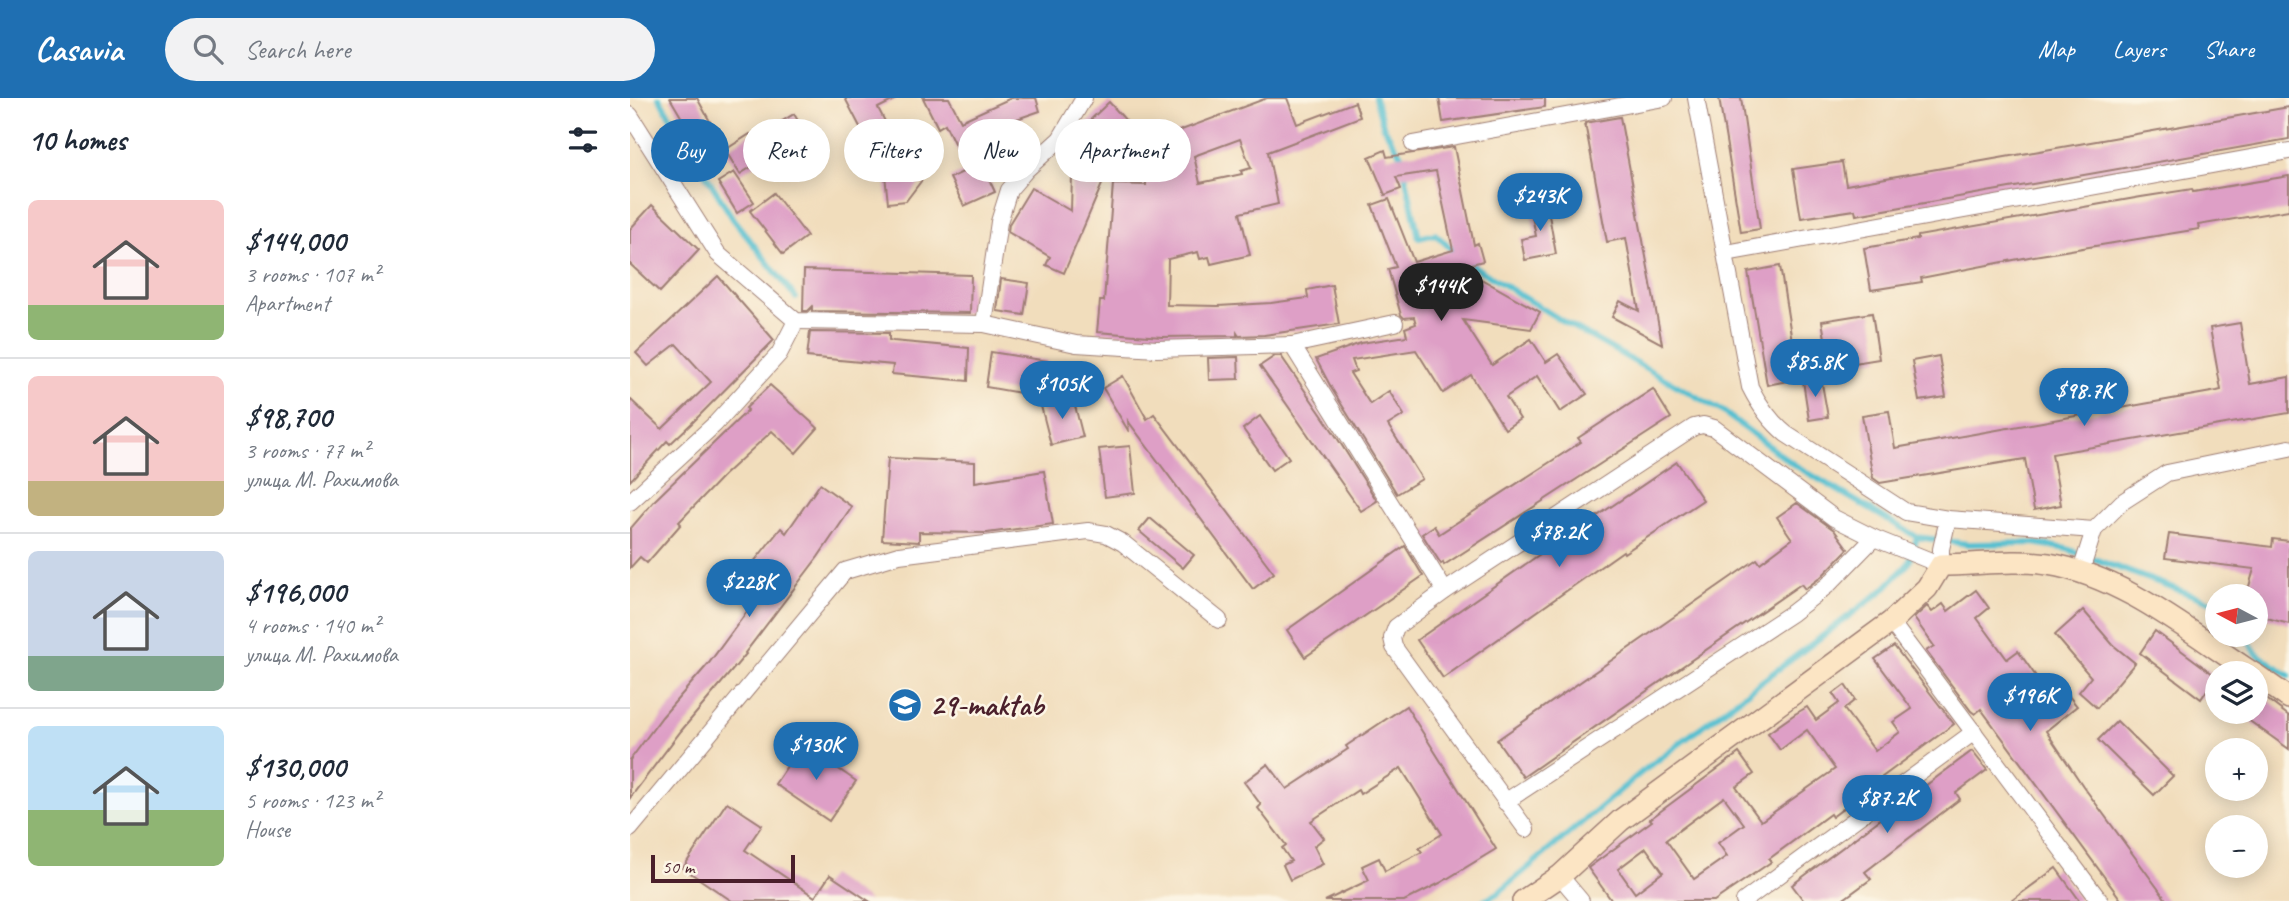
<!DOCTYPE html>
<meta charset="utf-8">
<style>
body{margin:0;font-family:Caveat,sans-serif;background:#f2f2f3;color:#1f2937;height:100vh;display:flex;flex-direction:column;font-size:26px;white-space:nowrap}
*{box-sizing:border-box;margin:0}
p{font-size:23px;color:#747a83}
.icon{flex:none;width:38px;height:38px;fill:none;stroke:currentColor;stroke-width:2;stroke-linecap:round;stroke-linejoin:round}
.map{position:relative;flex:1;overflow:hidden}
.details{display:flex;flex-direction:column;background:#fff;width:630px}
.details>*{flex:none}
.guide{position:absolute;left:21px;top:21px;width:665px;height:63px;display:flex;gap:14px}
.needle{width:46px;rotate:277deg}
.buttons{position:absolute;left:1575px;top:486px;display:grid;gap:14px}
.buttons a{display:grid;place-items:center;width:63px;height:63px;border-radius:50%;background:#fff;box-shadow:0 4px 18px #0003;font-size:35px}
.scale{position:absolute;left:21px;bottom:18px;width:144px;box-sizing:border-box;padding-left:7px;border:4px solid #4a1f2b;border-top:0;font-size:19px;line-height:24px;white-space:nowrap;color:#4a1f2b;-webkit-text-stroke:5px #fcf5e5;paint-order:stroke}
.price{position:absolute;translate:-50% -60px;padding:0 16px;border-radius:24px;background:#1f6fb2;color:#fff;font-size:23px;line-height:46px;filter:drop-shadow(0 2px 4px #0008)}
.price::after{content:'';position:absolute;left:50%;top:42px;width:21px;height:16px;margin-left:-10px;background:inherit;clip-path:polygon(0 0,100% 0,50% 100%)}
.price.on{background:#222;color:#fff}
ul{padding:0;list-style:none}
li{display:flex;align-items:center;gap:21px;height:175px;padding:0 28px}
li+li{border-top:2px solid #e0e1e3}
li span{display:grid;place-items:center;flex:none;width:196px;height:140px;border-radius:10px;color:#555}
li>.icon{margin-inline-start:auto}
span .icon{width:84px;height:84px;fill:#fffc;stroke-width:1}
li b{font-size:30px}
h2{display:flex;justify-content:space-between;align-items:center;height:84px;padding:0 28px;font-size:30px}
.chip{padding:0 24px;border-radius:32px;background:#fff;box-shadow:0 4px 18px #0003;font-size:24px;line-height:63px}
.chip.on{background:#1f6fb2;color:#fff}
header{display:flex;align-items:center;gap:42px;box-sizing:border-box;height:98px;padding:0 35px;background:#1f6fb2;color:#fff}
header strong{font-size:33px}
nav{display:flex;gap:38px;margin-inline-start:auto;font-size:24px}
.search{width:490px;height:63px;background:#f2f2f3;display:flex;align-items:center;gap:18px;box-sizing:border-box;padding:0 24px;border-radius:38px;color:#747a83;font-size:26px}
main{display:flex;flex:1;min-height:0}
.map>svg:first-child{display:block}
</style>
<header>
<strong>Casavia</strong>
<div class="search"><svg class="icon" aria-label="search" viewBox="0 0 24 24"><circle cx="10" cy="10" r="6"/><path d="M15 15l6 6"/></svg>Search here</div>
<nav><a>Map</a><a>Layers</a><a>Share</a></nav>
</header>
<main>
<section class="details">
<h2>10 homes<svg class="icon" aria-label="filters" viewBox="0 0 24 24"><path d="M4 7h16M4 17h16"/><circle cx="9" cy="7" r="2"/><circle cx="15" cy="17" r="2"/></svg></h2>
<ul>
<li><span style="background:linear-gradient(#f6c9c9 75%,#8fb573 0)"><svg class="icon" aria-label="home" viewBox="0 0 24 24"><path d="M3 11l9-7 9 7M6 9v11h12V9"/></svg></span><div><b>$144,000</b><p>3 rooms · 107 m²</p><p>Apartment</p></div></li>
<li><span style="background:linear-gradient(#f6c9c9 75%,#c2b280 0)"><svg class="icon" aria-label="home" viewBox="0 0 24 24"><path d="M3 11l9-7 9 7M6 9v11h12V9"/></svg></span><div><b>$98,700</b><p>3 rooms · 77 m²</p><p>улица М. Рахимова</p></div></li>
<li><span style="background:linear-gradient(#c9d6e8 75%,#7fa58c 0)"><svg class="icon" aria-label="home" viewBox="0 0 24 24"><path d="M3 11l9-7 9 7M6 9v11h12V9"/></svg></span><div><b>$196,000</b><p>4 rooms · 140 m²</p><p>улица М. Рахимова</p></div></li>
<li><span style="background:linear-gradient(#bfe0f5 60%,#8fb573 0)"><svg class="icon" aria-label="home" viewBox="0 0 24 24"><path d="M3 11l9-7 9 7M6 9v11h12V9"/></svg></span><div><b>$130,000</b><p>5 rooms · 123 m²</p><p>House</p></div></li>
</ul>
</section>
<div class="map">
<svg width="1659" height="803" viewBox="0 0 1659 803">
<rect width="100%" height="100%" fill="#fcf5e5"/>
<filter id="ink" filterUnits="userSpaceOnUse"><feTurbulence type="fractalNoise" baseFrequency=".0143" numOctaves="2"/><feDisplacementMap in="SourceGraphic" scale="14" xChannelSelector="R" yChannelSelector="G"/><feConvolveMatrix kernelMatrix="1 2 1 2 8 2 1 2 1" color-interpolation-filters="sRGB"/></filter>
<filter id="wash" filterUnits="userSpaceOnUse"><feTurbulence type="fractalNoise" baseFrequency=".00686" numOctaves="4" result="noise"/><feDisplacementMap in="SourceGraphic" scale="28" xChannelSelector="R" yChannelSelector="G"/><feGaussianBlur stdDeviation="1.57" result="paint"/><feColorMatrix in="noise" values="0 0 0 0 0 0 0 0 0 0 0 0 0 0 0 0 0 1.4 0 .05"/><feComposite in="paint" operator="in"/></filter>
<g filter="url(#wash)">
<rect width="100%" height="100%" fill="#f1ddbc"/>
<g fill="none" stroke-linecap="round" stroke-linejoin="round">
<g stroke="#54bfd0" stroke-width="6">
<path d="M29 0 103 121 166 200"/>
<path d="M745 0 754 30 771 57 789 140 805 136 827 156"/>
<path d="M835 163 934 224 1092 313 1163 366 1287 439 1338 446 1404 445 1437 451 1587 506"/>
<path d="M1614 537 1627 556 1659 578"/>
<path d="M854 803 868 795 1013 673 1252 493 1279 465 1287 439"/>
</g>
</g>
<g id="blocks">
<g fill="#de9fc6" fill-rule="evenodd">
<path d="M40 0H67L88 38 69 49Z"/>
<path d="M215 0H268L248 10 276 64 282 61 292 82 276 103 258 105 255 77Z"/>
<path d="M293 0H319L331 23 381 0H406L410 13 375 25 378 31 343 47 365 94 334 108 320 80 337 72 315 26 308 30Z"/>
<path d="M637 0H657L667 26 725 4 730 19 638 54 648 106 610 115 620 157 581 166 579 159 570 161 568 154 538 161 537 207 588 208 641 205 678 200 677 192 702 187 709 226 634 237 609 238 607 235V238L532 239 467 234 470 203H474L483 86 516 87V73L524 71 514 46ZM610 41 621 70 611 73 612 76 570 85 564 58Z"/>
<path d="M809 0H915V9L813 24Z"/>
<path d="M1089 0H1111L1130 131 1111 134Z"/>
<path d="M479 4 508 36 486 57V53L484 57 455 27Z"/>
<path d="M1659 9V41L1226 117 1225 112 1171 120 1163 71 1212 64 1216 87Z"/>
<path d="M164 16 191 62 171 75 155 48 110 76 95 52 120 36 123 41Z"/>
<path d="M990 19 1012 137 1032 246 982 219 990 203 1009 213 996 140 977 144 955 25Z"/>
<path d="M824 49 844 147 848 145 853 163 830 169 910 214 901 231 833 222 862 267 901 241 916 264 928 256 957 296 930 314 907 278 876 299 890 321 875 331 841 277 813 295 786 252 722 262 726 273 720 275 740 306 759 293 774 317 758 327 792 381 767 396 702 291 686 261 731 245 777 238 775 230 786 226 784 219 774 220 771 217 758 171 766 169 742 107 759 101 784 164 823 152 806 73 766 79 771 91 755 97 739 59 755 52 757 59Z"/>
<path d="M104 74 124 104 107 115 88 84Z"/>
<path d="M442 76 476 77 434 175 416 167 420 159 378 134 379 126 401 90 441 113Z"/>
<path d="M1659 78V112L1568 127 1569 131 1404 158 1291 180 1292 184 1241 192 1234 150 1288 141V138L1511 99 1562 91 1563 94Z"/>
<path d="M144 95 177 138 153 156 120 113Z"/>
<path d="M916 100 926 156 895 162 891 141 906 138 899 103Z"/>
<path d="M22 107 69 152 30 194 0 166V131Z"/>
<path d="M1150 168 1168 281 1137 287 1118 174Z"/>
<path d="M174 172 341 177 340 215 182 213V209L178 213H173Z"/>
<path d="M88 178 144 242 62 325 40 346 37 343 0 383V301L32 331 81 284 46 246 18 268 6 255Z"/>
<path d="M371 181 399 185 394 217 367 213Z"/>
<path d="M1242 215 1249 261 1200 269 1192 223Z"/>
<path d="M1610 225 1620 286 1659 279V315L1422 356 1431 407 1404 412 1395 361 1250 385 1243 380 1232 317 1259 313 1265 350 1587 293 1591 292 1580 230Z"/>
<path d="M180 234 259 235V242L263 243 339 250 338 283 262 276 263 267 177 259Z"/>
<path d="M361 254 418 263 413 299 356 289Z"/>
<path d="M645 258H651L704 335 747 403 731 413 630 268Z"/>
<path d="M1309 258 1316 299 1289 303 1282 263Z"/>
<path d="M608 259 609 281 579 282 578 260Z"/>
<path d="M493 278 517 321 524 316 644 475 623 491 498 323 499 334 473 290Z"/>
<path d="M1191 280 1198 319 1179 322 1173 283Z"/>
<path d="M140 287 188 330 166 355 142 333 93 378 49 424 51 426 17 465 10 459 0 470V431L25 402 118 312 116 310Z"/>
<path d="M1023 291 1041 320 814 467 813 464 811 466 792 436 804 428 809 436 951 344 948 340Z"/>
<path d="M443 300 453 339 421 347 411 308Z"/>
<path d="M630 318 659 360 642 372 613 331Z"/>
<path d="M500 348 505 395 475 399 469 351Z"/>
<path d="M258 360 345 364V384L414 373 423 426 357 435 289 434V444L252 442Z"/>
<path d="M1047 364 1073 402 994 455 993 453 813 580 787 542 956 424 957 425Z"/>
<path d="M190 386 222 409 188 459 115 555 116 556 51 633 0 700V662L32 619 79 565 138 485 119 470 151 430 156 435Z"/>
<path d="M1167 405 1204 432 1218 451 1191 479 1175 491 1171 486 893 679 867 642 1127 461 1130 465 1162 441 1147 419Z"/>
<path d="M520 420 564 457 553 470 509 433Z"/>
<path d="M1539 436 1642 449 1643 441 1659 443V526L1626 517V499H1616L1624 471 1535 460Z"/>
<path d="M775 448 793 478 675 559 657 532Z"/>
<path d="M1346 492 1359 510 1347 520 1377 561 1388 553 1415 591 1426 582 1447 608 1416 633 1453 688 1537 803H1492L1351 611 1345 616 1341 613 1296 553 1304 548 1284 520 1297 508 1302 514 1313 506 1318 513Z"/>
<path d="M1453 512 1483 547 1505 565 1467 610 1449 594 1461 579 1425 537Z"/>
<path d="M1525 533 1587 579V600L1577 592 1571 601 1510 555Z"/>
<path d="M1264 548 1324 626 1225 699 1226 701 1202 719 1200 716 1139 761 1141 764 1084 803H982L958 770 1022 723 1020 721 1109 655 1124 676 1106 689 1131 723 1205 671 1177 632 1150 652 1138 635 1165 616 1177 609 1186 622 1209 605 1203 596 1215 587 1225 602 1214 611 1245 653 1270 634 1263 624 1282 611 1245 561ZM1094 699 1114 726 1088 745 1097 758 1064 781 1036 742ZM1016 750 1033 774 1005 795 988 771Z"/>
<path d="M1626 593 1659 618V651L1607 614H1626Z"/>
<path d="M776 608 866 751 810 785 774 803H695L739 782 732 768 749 760 755 773 792 754 789 750 812 736 771 670 730 696 728 692 681 723 694 740 684 748 693 766 660 782 653 767 661 763 652 750 656 747 628 710 631 707 614 684 638 666 657 691 718 651 716 648Z"/>
<path d="M1487 623 1543 678 1524 697 1468 642Z"/>
<path d="M172 646 226 683 199 723 145 686Z"/>
<path d="M1342 653 1357 672 1326 695 1330 701 1235 774 1241 781 1211 803H1174L1162 787Z"/>
<path d="M97 704 132 727 115 752 185 799 200 777 239 803H102L53 770Z"/>
<path d="M1426 770 1450 803H1381Z"/>
</g>
</g>
</g>
<g filter="url(#ink)">
<use href="#blocks" fill-opacity="0" stroke="#9e7e74" stroke-width="2"/>
<g fill="none" stroke-linecap="round" stroke-linejoin="round">
<g stroke="#9e7e74" stroke-width="18">
<g id="street">
<path d="M1066 0 1120 289C1129 307 1140 323 1156 336L1276 414 1318 421 1464 432 1492 404 1537 375 1659 350"/>
<path d="M0 17 88 156 166 223 354 226 446 246 527 251 662 247 815 493"/>
<path d="M783 46 1034 0"/>
<path d="M1096 155 1659 53"/>
<path d="M354 226 369 124 379 92 397 71 430 41 454 0"/>
<path d="M662 247 765 225"/>
<path d="M0 404 85 326 149 256 166 223"/>
<path d="M1451 473 1464 432"/>
<path d="M1261 524 1470 803"/>
<path d="M875 704 1162 515 1198 487 1244 440"/>
<path d="M0 731 215 473 269 457 458 433 476 436 493 445 589 522"/>
<path d="M896 731 764 549 762 540 766 529 815 493 1064 329 1073 327 1084 330 1204 420 1244 440 1311 467V451L1318 421"/>
<path d="M930 778 951 803"/>
<path d="M1114 803 1344 634"/>
</g>
</g>
<g stroke="#9e7e74" stroke-width="24">
<g id="secondary">
<path d="M1626 577 1659 600"/>
<path d="M893 803 930 778 991 722 1261 524 1297 490 1311 467C1346 467 1382 461 1418 466 1493 478 1561 535 1624 576"/>
</g>
</g>
<use href="#street" stroke="#fff" stroke-width="16"/>
<use href="#secondary" stroke="#fce5c4" stroke-width="21"/>
</g>
</g>
<defs>
<g id="school-disc" transform="scale(1.75)"><circle r="9.5" fill="#1f6fb2" stroke="#fcf5e5"/><path d="M0-5L7-2L0 1L-7-2ZM-4 1L0 2.5L4 1V4Q0 6-4 4Z" fill="#fff"/></g>
</defs>
<g fill-rule="evenodd">
<use href="#school-disc" x="275" y="607"/>
</g>
<g text-anchor="middle" dominant-baseline="central" stroke-width="5" stroke-linejoin="round" paint-order="stroke">
<g font-size="30" font-weight="bold" fill="#4a1f2b" stroke="#fcf5e5" text-anchor="start">
<text x="300" y="607">29-maktab</text>
</g>
</g>
</svg>
<div class="buttons">
<a><svg class="needle" viewBox="-14 -14 28 28"><path d="M0-13l5 13h-10z" fill="#e53935"/><path d="M0 13l5-13h-10z" fill="#747a83"/></svg></a>
<a><svg class="icon" aria-label="layers" viewBox="0 0 24 24"><path d="M12 4l9 5-9 5-9-5zM3 14l9 5 9-5"/></svg></a>
<a>+</a>
<a>−</a>
</div>
<div class="scale">50 m</div>
<b class="price" style="left:910px;top:135px">$243K</b>
<b class="price on" style="left:811px;top:225px">$144K</b>
<b class="price" style="left:1185px;top:301px">$85.8K</b>
<b class="price" style="left:432px;top:323px">$105K</b>
<b class="price" style="left:1454px;top:330px">$98.7K</b>
<b class="price" style="left:929px;top:471px">$78.2K</b>
<b class="price" style="left:119px;top:521px">$228K</b>
<b class="price" style="left:1400px;top:635px">$196K</b>
<b class="price" style="left:186px;top:684px">$130K</b>
<b class="price" style="left:1257px;top:737px">$87.2K</b>
<div class="guide">
<a class="chip on">Buy</a>
<a class="chip">Rent</a>
<a class="chip">Filters</a>
<a class="chip">New</a>
<a class="chip">Apartment</a>
</div>
</div>
</main>
